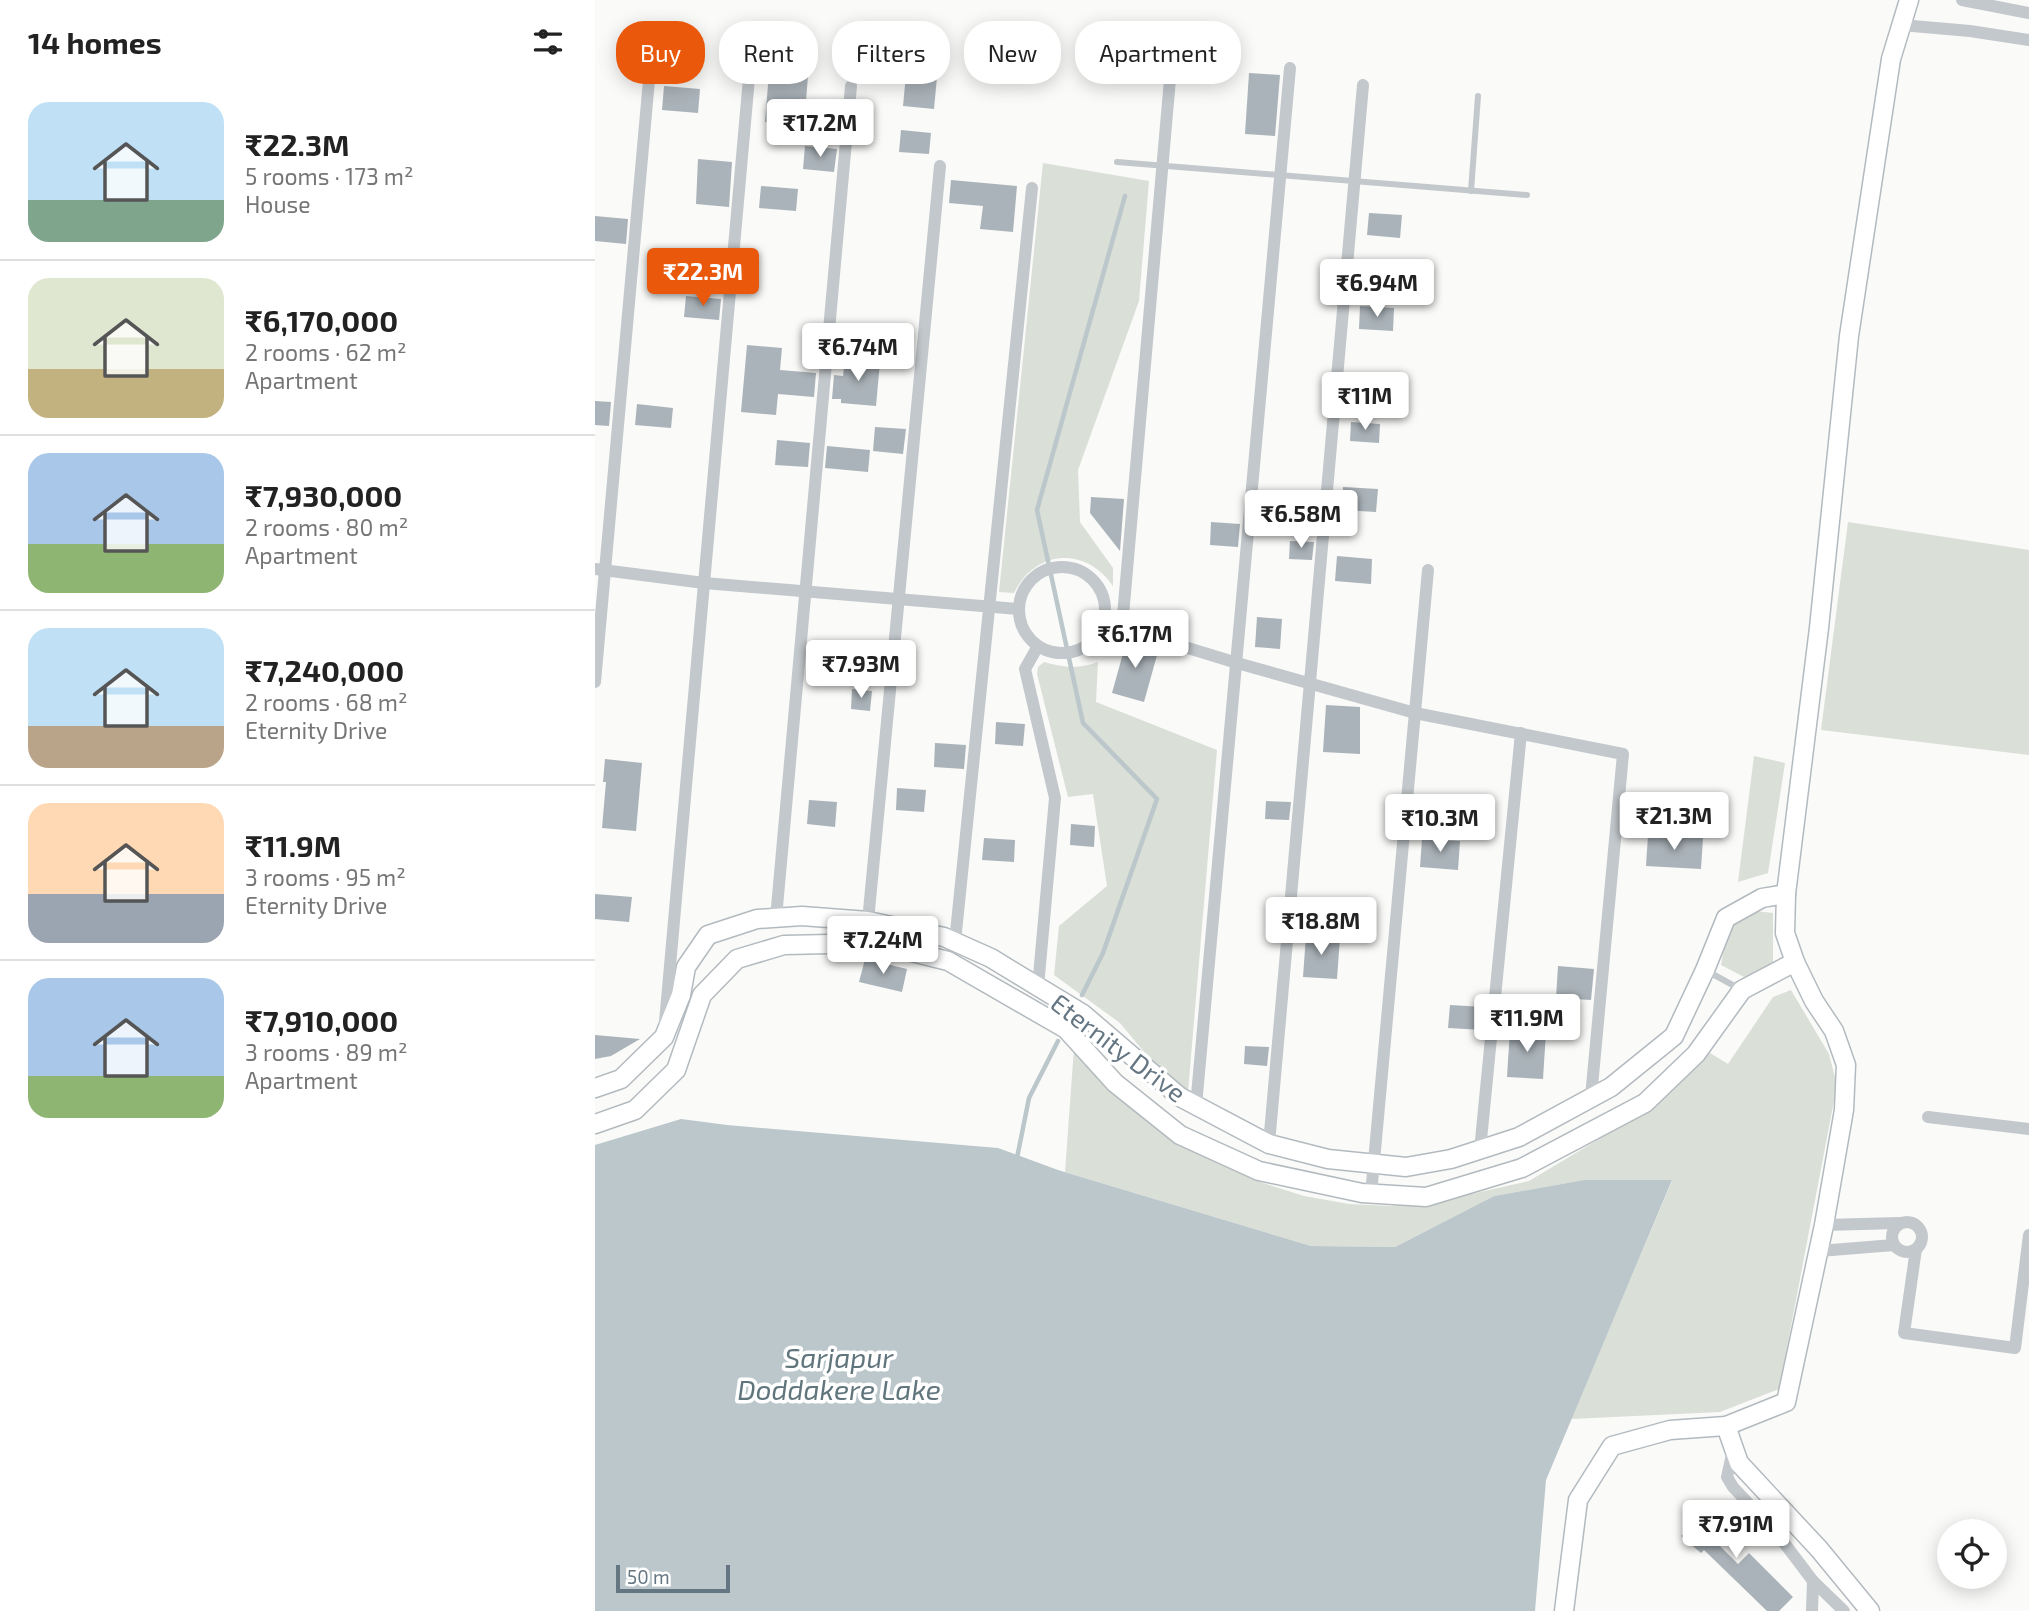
<!DOCTYPE html>
<meta charset="utf-8">
<style>
body{margin:0;font-family:"Exo 2",sans-serif;background:#f2f2f2;color:#222;height:100vh;display:flex;flex-direction:column;font-size:26px;white-space:nowrap}
*{box-sizing:border-box;margin:0}
p{font-size:23px;color:#767676}
.icon{flex:none;width:38px;height:38px;fill:none;stroke:currentColor;stroke-width:2;stroke-linecap:round;stroke-linejoin:round}
.map{position:relative;flex:1;overflow:hidden}
.details{display:flex;flex-direction:column;background:#fff;width:595px}
.details>*{flex:none}
.guide{position:absolute;left:21px;top:21px;width:665px;height:63px;display:flex;gap:14px}
.tools{position:absolute;left:1342px;top:1519px;display:grid;gap:14px}
.tools a{display:grid;place-items:center;width:70px;height:70px;border-radius:50%;background:#fff;box-shadow:0 4px 18px #0003;font-size:35px}
.scale{position:absolute;left:21px;bottom:18px;width:114px;box-sizing:border-box;padding-left:7px;border:4px solid #657683;border-top:0;font-size:19px;line-height:24px;white-space:nowrap;color:#657683;-webkit-text-stroke:5px #fff;paint-order:stroke}
.price{position:absolute;translate:-50% -60px;padding:0 16px;border-radius:7px;background:#fff;color:#222;font-size:23px;line-height:46px;filter:drop-shadow(0 2px 4px #0008)}
.price::after{content:'';position:absolute;left:50%;top:42px;width:21px;height:16px;margin-left:-10px;background:inherit;clip-path:polygon(0 0,100% 0,50% 100%)}
.price.current{background:#ea580c;color:#fff}
ul{padding:0;list-style:none}
li{display:flex;align-items:center;gap:21px;height:175px;padding:0 28px}
li+li{border-top:2px solid #e0e0e0}
li span{display:grid;place-items:center;flex:none;width:196px;height:140px;border-radius:21px;color:#555}
li>.icon{margin-inline-start:auto}
span .icon{width:84px;height:84px;fill:#fffc;stroke-width:1}
li b{font-size:30px}
h2{display:flex;justify-content:space-between;align-items:center;height:84px;padding:0 28px;font-size:30px}
.tag{padding:0 24px;border-radius:28px;background:#fff;box-shadow:0 4px 18px #0003;font-size:24px;line-height:63px}
.tag.current{background:#ea580c;color:#fff}
main{display:flex;flex:1;min-height:0}
.map>svg:first-child{display:block}
</style>
<main>
<section class="details">
<h2>14 homes<svg class="icon" aria-label="filters" viewBox="0 0 24 24"><path d="M4 7h16M4 17h16"/><circle cx="9" cy="7" r="2"/><circle cx="15" cy="17" r="2"/></svg></h2>
<ul>
<li><span style="background:linear-gradient(#bfe0f5 70%,#7fa58c 0)"><svg class="icon" aria-label="home" viewBox="0 0 24 24"><path d="M3 11l9-7 9 7M6 9v11h12V9"/></svg></span><div><b>₹22.3M</b><p>5 rooms · 173 m²</p><p>House</p></div></li>
<li><span style="background:linear-gradient(#dfe7d0 65%,#c2b280 0)"><svg class="icon" aria-label="home" viewBox="0 0 24 24"><path d="M3 11l9-7 9 7M6 9v11h12V9"/></svg></span><div><b>₹6,170,000</b><p>2 rooms · 62 m²</p><p>Apartment</p></div></li>
<li><span style="background:linear-gradient(#a9c7e8 65%,#8fb573 0)"><svg class="icon" aria-label="home" viewBox="0 0 24 24"><path d="M3 11l9-7 9 7M6 9v11h12V9"/></svg></span><div><b>₹7,930,000</b><p>2 rooms · 80 m²</p><p>Apartment</p></div></li>
<li><span style="background:linear-gradient(#bfe0f5 70%,#b9a48a 0)"><svg class="icon" aria-label="home" viewBox="0 0 24 24"><path d="M3 11l9-7 9 7M6 9v11h12V9"/></svg></span><div><b>₹7,240,000</b><p>2 rooms · 68 m²</p><p>Eternity Drive</p></div></li>
<li><span style="background:linear-gradient(#ffd9b3 65%,#9aa5b1 0)"><svg class="icon" aria-label="home" viewBox="0 0 24 24"><path d="M3 11l9-7 9 7M6 9v11h12V9"/></svg></span><div><b>₹11.9M</b><p>3 rooms · 95 m²</p><p>Eternity Drive</p></div></li>
<li><span style="background:linear-gradient(#a9c7e8 70%,#8fb573 0)"><svg class="icon" aria-label="home" viewBox="0 0 24 24"><path d="M3 11l9-7 9 7M6 9v11h12V9"/></svg></span><div><b>₹7,910,000</b><p>3 rooms · 89 m²</p><p>Apartment</p></div></li>
</ul>
</section>
<div class="map">
<svg width="1434" height="1611" viewBox="0 0 1434 1611">
<rect width="100%" height="100%" fill="#fafaf8"/>
<g fill="#dadfd7">
<path d="M448 163 554 181 544 301 483 470 485 522 518 568V586C491 546 440 549 419 593L404 592Z"/>
<path d="M1253 522 1434 550V755L1226 730Z"/>
<path d="M449 662C469 668 484 669 503 662L501 702 622 750 593 1092 555 1059 525 1023 459 975 464 926 512 886 498 794 473 797 442 674 443 667Z"/>
<path d="M1159 756 1190 763 1173 873 1143 882Z"/>
<path d="M1161 911 1178 913V967L1151 978 1126 965 1133 926Z"/>
<path d="M1196 990 1234 1054 1242 1085 1184 1389 1125 1412 976 1419 1077 1181 989 1180 899 1196 800 1247 716 1246 470 1172 479 1048 596 1149 620 1162 665 1182 709 1196 754 1204 797 1206 867 1196 934 1181 1044 1115 1115 1053 1133 1064 1178 997Z"/>
</g>
<path fill="#bbc7cb" d="M86 1119 132 1125 403 1148 463 1170 716 1246 800 1247 899 1196 989 1180H1077L951 1480 940 1611H0V1145Z"/>
<g fill="none" stroke-linecap="round" stroke-linejoin="round">
<g stroke="#bbc7cb" stroke-width="4.5">
<path d="M487 995 508 953 562 799 488 723 442 510 530 196"/>
<path d="M422 1158 434 1098 463 1041"/>
</g>
</g>
<g fill="#aab3b9">
<path d="M174 72 213 76 209 125 170 122Z"/>
<path d="M654 73 685 75 680 136 650 134Z"/>
<path d="M311 74 342 77 339 109 308 106Z"/>
<path d="M69 86 105 89 103 113 67 110Z"/>
<path d="M306 130 336 133 334 154 304 152Z"/>
<path d="M210 146 242 149 239 172 208 169Z"/>
<path d="M103 159 137 162 134 207 101 204Z"/>
<path d="M356 180 422 186 418 232 385 229 388 206 354 203Z"/>
<path d="M166 186 203 189 201 211 164 208Z"/>
<path d="M774 213 807 215 805 238 772 235Z"/>
<path d="M0 216 33 219 31 244 0 241Z"/>
<path d="M91 296 126 299 124 320 89 317Z"/>
<path d="M765 306 799 308 798 331 764 329Z"/>
<path d="M152 345 187 348 185 370 221 373 219 397 183 394 181 415 146 412Z"/>
<path d="M250 359 285 362 281 406 246 403V399H237L239 375 248 376Z"/>
<path d="M0 401 16 402 14 426 0 425Z"/>
<path d="M42 404 78 408 76 428 40 425Z"/>
<path d="M756 422 785 424 784 443 755 441Z"/>
<path d="M280 427 311 429 308 454 278 451Z"/>
<path d="M182 440 215 443 213 467 180 465Z"/>
<path d="M232 446 275 450 273 472 230 468Z"/>
<path d="M748 487 783 489 781 512 747 510Z"/>
<path d="M496 497 529 499 525 551 495 513Z"/>
<path d="M616 522 645 524 643 547 615 545Z"/>
<path d="M695 541 719 542 717 560 694 559Z"/>
<path d="M742 556 777 559 776 584 740 581Z"/>
<path d="M662 617 687 619 685 649 660 647Z"/>
<path d="M532 639 564 648 549 702 517 693Z"/>
<path d="M257 689 277 691 275 711 256 709Z"/>
<path d="M731 705 765 707V754L728 752Z"/>
<path d="M401 722 430 724 428 746 400 744Z"/>
<path d="M340 743 371 745 369 769 339 767Z"/>
<path d="M10 759 47 763 41 831 7 828 11 782H8Z"/>
<path d="M302 788 331 790 329 812 301 810Z"/>
<path d="M214 800 242 802 240 827 212 824Z"/>
<path d="M671 801 696 802 694 820 670 819Z"/>
<path d="M476 824 500 826 499 847 475 845Z"/>
<path d="M1053 835 1108 838 1106 869 1051 866Z"/>
<path d="M389 838 420 840 419 862 387 860Z"/>
<path d="M827 839 865 841 863 870 825 867Z"/>
<path d="M0 894 37 897 34 922 0 919Z"/>
<path d="M711 935 745 937 742 979 708 977Z"/>
<path d="M270 959 312 969 307 992 264 982Z"/>
<path d="M963 966 999 969 996 1000 961 998Z"/>
<path d="M855 1005 890 1007 888 1030 853 1028Z"/>
<path d="M915 1030 951 1032 948 1079 912 1077Z"/>
<path d="M0 1035 45 1039 16 1056 0 1059Z"/>
<path d="M650 1046 674 1047 672 1066 649 1064Z"/>
<path d="M1120 1501 1140 1522 1119 1540 1143 1564 1154 1553 1198 1597 1184 1611H1172L1109 1550 1106 1553 1086 1536Z"/>
</g>
<g fill="none" stroke-linecap="round" stroke-linejoin="round">
<g stroke="#b3babf" stroke-width="21">
<g id="secondary">
<path d="M0 1088 26 1079 69 1037 86 995 91 967 113 935 162 919 207 916 273 921 349 937 396 958 488 1014 585 1097 674 1144 733 1159 811 1167 856 1159 924 1137 1016 1087 1079 1036 1110 970 1131 918 1167 898 1191 894"/>
<path d="M0 1124 40 1110 81 1070 107 995 142 959 189 945 281 943 353 961 471 1029 520 1083 585 1135 664 1171 767 1193 831 1197 927 1168 1050 1103 1101 1054 1147 990 1200 962"/>
<path d="M1131 1426 1144 1463 1224 1549 1275 1611"/>
<path d="M969 1611 983 1500 1017 1446 1075 1430 1131 1426 1191 1402 1229 1225 1249 1110 1251 1065 1239 1031 1219 1001 1200 962 1190 933 1191 894 1224 628 1254 336 1296 59 1314 0"/>
</g>
</g>
<g stroke="#c3c8cc" stroke-width="6">
<path d="M522 162 932 195"/>
<path d="M876 191 883 96"/>
<path d="M1112 971 1145 989"/>
</g>
<g stroke="#c3c8cc" stroke-width="12">
<path d="M1367 0 1434 13"/>
<path d="M1306 25 1375 31 1434 40"/>
<circle cx="467" cy="610" r="43"/>
<path d="M0 569 109 583 423 609"/>
<path d="M508 622 642 663 820 713 1028 754 996 1097"/>
<path d="M527 627 578 45"/>
<path d="M443 646 430 669 460 798 443 987"/>
<path d="M0 682 54 80"/>
<path d="M181 918 256 86"/>
<path d="M273 921 345 166"/>
<path d="M360 942 437 188"/>
<path d="M70 1022 154 78"/>
<path d="M601 1106 695 68"/>
<path d="M1333 1117 1434 1129"/>
<path d="M674 1144 768 85"/>
<path d="M885 1150 926 733"/>
<path d="M776 1194 833 570"/>
<circle cx="1312" cy="1237" r="15"/>
<path d="M1229 1225 1304 1223"/>
<path d="M1321 1249 1309 1333 1420 1348 1434 1235"/>
<path d="M1224 1251 1299 1245"/>
<path d="M1138 1450 1132 1477 1138 1487 1184 1536 1218 1581 1249 1611"/>
<path d="M1217 1611 1218 1581"/>
</g>
<use href="#secondary" stroke="#fff" stroke-width="18"/>
</g>
<g text-anchor="middle" dominant-baseline="central" stroke-width="7" stroke-linejoin="round" paint-order="stroke">
<g font-size="26" fill="#657683" stroke="#fff">
<text transform="translate(524 1047) rotate(37)">Eternity Drive</text>
</g>
<g font-size="28" font-style="italic" fill="#60757c" stroke="#fff">
<text x="244" y="1357">Sarjapur<tspan x="244" dy="32">Doddakere Lake</tspan></text>
</g>
</g>
</svg>
<div class="tools">
<a><svg class="icon" aria-label="locate" viewBox="0 0 24 24"><circle cx="12" cy="12" r="6"/><path d="M12 2v4M12 18v4M2 12h4M18 12h4"/></svg></a>
</div>
<div class="scale">50 m</div>
<b class="price" style="left:225px;top:159px">₹17.2M</b>
<b class="price current" style="left:108px;top:308px">₹22.3M</b>
<b class="price" style="left:782px;top:319px">₹6.94M</b>
<b class="price" style="left:263px;top:383px">₹6.74M</b>
<b class="price" style="left:770px;top:432px">₹11M</b>
<b class="price" style="left:706px;top:550px">₹6.58M</b>
<b class="price" style="left:540px;top:670px">₹6.17M</b>
<b class="price" style="left:266px;top:700px">₹7.93M</b>
<b class="price" style="left:1079px;top:852px">₹21.3M</b>
<b class="price" style="left:845px;top:854px">₹10.3M</b>
<b class="price" style="left:726px;top:957px">₹18.8M</b>
<b class="price" style="left:288px;top:976px">₹7.24M</b>
<b class="price" style="left:932px;top:1054px">₹11.9M</b>
<b class="price" style="left:1141px;top:1560px">₹7.91M</b>
<div class="guide">
<a class="tag current">Buy</a>
<a class="tag">Rent</a>
<a class="tag">Filters</a>
<a class="tag">New</a>
<a class="tag">Apartment</a>
</div>
</div>
</main>
